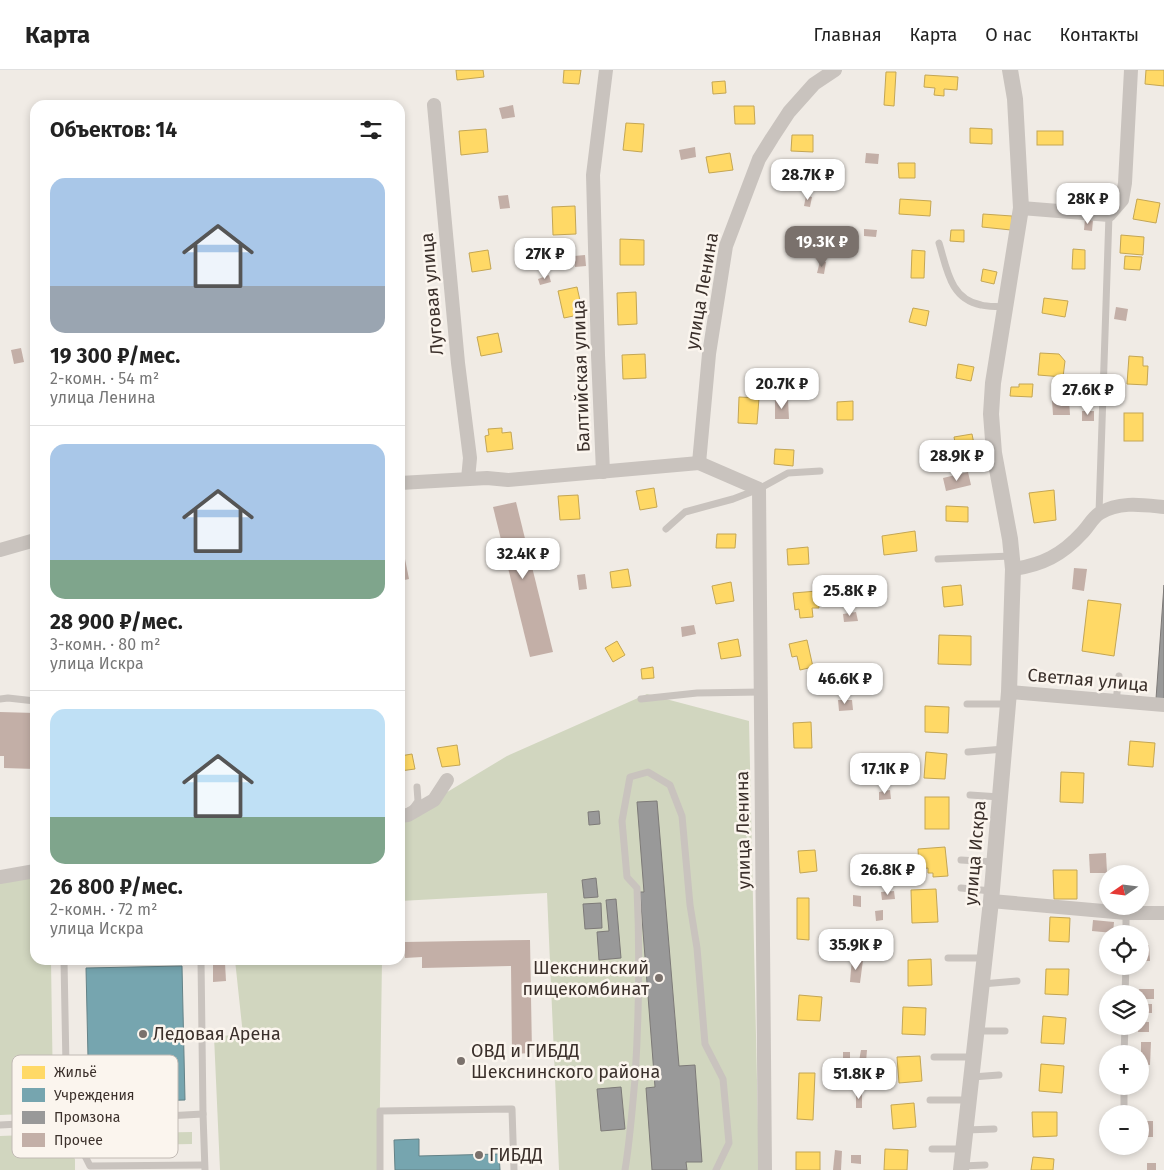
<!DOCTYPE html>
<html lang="ru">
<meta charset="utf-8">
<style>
body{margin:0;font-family:"Fira Sans",sans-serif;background:#f2f2f2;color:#222;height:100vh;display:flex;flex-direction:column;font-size:19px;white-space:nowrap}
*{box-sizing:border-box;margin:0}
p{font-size:16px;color:#767676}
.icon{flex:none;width:28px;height:28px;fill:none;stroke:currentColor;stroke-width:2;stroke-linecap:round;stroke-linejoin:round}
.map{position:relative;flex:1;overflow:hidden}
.panel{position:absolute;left:30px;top:30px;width:375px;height:865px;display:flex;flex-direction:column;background:#fff;border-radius:15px;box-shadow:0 2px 8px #0003}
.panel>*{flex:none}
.needle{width:32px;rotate:256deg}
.controls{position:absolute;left:1099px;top:795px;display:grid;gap:10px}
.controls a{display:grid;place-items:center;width:50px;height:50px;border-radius:50%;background:#fff;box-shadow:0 2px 8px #0003;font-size:25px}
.price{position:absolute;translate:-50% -42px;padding:0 11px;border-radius:10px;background:#fff;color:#222;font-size:16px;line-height:32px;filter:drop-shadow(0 1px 2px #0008)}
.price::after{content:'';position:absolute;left:50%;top:30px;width:15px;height:11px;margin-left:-8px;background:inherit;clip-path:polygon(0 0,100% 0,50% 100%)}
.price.current{background:#7a716c;color:#fff}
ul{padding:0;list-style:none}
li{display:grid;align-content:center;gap:10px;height:265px;padding:0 20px}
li+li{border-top:1px solid #e0e0e0}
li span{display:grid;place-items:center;height:155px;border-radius:15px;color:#555}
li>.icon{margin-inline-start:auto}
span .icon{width:90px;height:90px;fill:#fffc;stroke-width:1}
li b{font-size:21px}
h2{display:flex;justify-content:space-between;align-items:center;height:60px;padding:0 20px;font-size:21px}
header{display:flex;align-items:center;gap:30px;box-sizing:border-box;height:70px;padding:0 25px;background:#fff;border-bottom:1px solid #e0e0e0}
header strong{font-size:24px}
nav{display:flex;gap:28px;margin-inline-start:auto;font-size:18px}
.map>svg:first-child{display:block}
</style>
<header>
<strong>Карта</strong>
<nav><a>Главная</a><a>Карта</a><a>О нас</a><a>Контакты</a></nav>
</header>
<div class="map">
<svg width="1164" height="1100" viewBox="0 0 1164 1100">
<rect width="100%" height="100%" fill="#f0ebe5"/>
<g fill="#d1d6bf">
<path d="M647 624 749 651 759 1100H559L547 823 400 831V740L434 730 507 686Z"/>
<path d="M35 806V890H51L53 1025 46 1043 0 1045V813Z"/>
<path d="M235 890H382L379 1100H220L214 966 243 965Z"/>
<path d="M192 1062V1074L82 1076V1064Z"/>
<path d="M53 1064 75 1089V1100H0V1066Z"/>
</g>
<g fill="#ffd966" stroke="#c4a654">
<path d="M456 0H483L484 7 457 10Z"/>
<path d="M564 0H581L579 14 563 13Z"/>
<path d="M1146 0H1164V16L1145 14Z"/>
<path d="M886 2H896L894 36 884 35Z"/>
<path d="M925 5 958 7 957 20 944 19V26L934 25 935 18 924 17Z"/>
<path d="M725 11 726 23 713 24 712 12Z"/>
<path d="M734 36H754L755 54H735Z"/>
<path d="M626 53 644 54 642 82 623 80Z"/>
<path d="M970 58 992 59V74L970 73Z"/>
<path d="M486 59 488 82 461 85 459 61Z"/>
<rect x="1037" y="61" width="26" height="14"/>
<path d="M792 65H813V82L791 81Z"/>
<path d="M730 83 733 100 709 103 706 87Z"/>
<path d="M898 93H915V108H899Z"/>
<path d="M900 129 931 131 930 146 899 144Z"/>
<path d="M1137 129 1160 133 1156 153 1133 149Z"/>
<path d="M575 136 576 164 553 165 552 137Z"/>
<path d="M983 144 1012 146 1011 160 982 157Z"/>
<path d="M951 160H964V172L950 171Z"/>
<path d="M1121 165 1144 167 1143 185 1120 183Z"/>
<path d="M620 169 644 170V195H620Z"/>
<path d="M1073 179 1085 180V199H1072Z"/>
<path d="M488 180 491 199 472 202 469 183Z"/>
<path d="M912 180 925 181 924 208H911Z"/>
<path d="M1125 186 1142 187 1140 200 1124 199Z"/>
<path d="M983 199 997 202 994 214 981 211Z"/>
<path d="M577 217 583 244 564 248 558 221Z"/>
<path d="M636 222 637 254 618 255 617 223Z"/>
<path d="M1044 228 1068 231 1065 247 1042 243Z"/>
<path d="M913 238 929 241 926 256 909 252Z"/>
<path d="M498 263 502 282 481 286 477 267Z"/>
<path d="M1040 283 1059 284 1065 291 1063 307 1038 305Z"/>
<path d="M645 284 646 308 623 309 622 285Z"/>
<path d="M1129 286 1143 287V296H1148L1147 315 1127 314Z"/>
<path d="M958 294 974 297 971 311 956 308Z"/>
<path d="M1019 314H1033L1032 327 1010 326 1011 317H1019Z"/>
<path d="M739 327 759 328 757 354 738 353Z"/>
<path d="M853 331V350H837V332Z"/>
<rect x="1124" y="343" width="19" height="28"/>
<path d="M502 358V363L511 362 513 379 487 382 485 366 489 365 488 359Z"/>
<path d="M972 364 974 374 956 378 954 367Z"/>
<path d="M775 379 794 380 793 396 774 394Z"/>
<path d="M654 418 657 437 640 440 636 421Z"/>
<path d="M1054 420 1056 450 1034 453 1029 423Z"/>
<path d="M578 425 580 449 560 450 558 426Z"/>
<path d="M946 436 968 437V452L946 451Z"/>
<path d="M915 461 917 481 884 485 882 466Z"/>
<path d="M717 464H736L735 478H716Z"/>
<path d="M808 477 809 494 788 495 787 479Z"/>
<path d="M628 499 631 516 612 518 610 502Z"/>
<path d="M731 512 734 531 716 534 712 516Z"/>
<path d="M961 515 963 535 944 537 942 517Z"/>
<path d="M817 521 819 538H812L813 547 800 548 799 539 795 540 793 523Z"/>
<path d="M1088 530 1121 534 1114 586 1082 581Z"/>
<path d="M939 565 971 566V595L938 594Z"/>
<path d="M738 569 741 586 721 589 718 573Z"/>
<path d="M807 570 813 597 800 600 797 586 792 587 789 574Z"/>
<path d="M617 571 625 585 613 592 605 578Z"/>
<path d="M653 597 654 608 642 609 641 599Z"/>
<path d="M925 636 949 637 948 663 925 662Z"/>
<path d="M811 652 812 678H794L793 653Z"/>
<path d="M1130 671 1155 673 1153 697 1128 695Z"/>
<path d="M457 675 460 695 442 697 437 678Z"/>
<path d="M926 682 947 684 945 709 924 708Z"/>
<path d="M412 684 415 699 400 701V686Z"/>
<path d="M1061 702 1084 703 1083 733 1060 732Z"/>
<rect x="925" y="727" width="24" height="32"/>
<path d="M945 777 948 806 933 807V803H928V798L919 799 918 779Z"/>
<path d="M815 780 817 801 800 803 798 781Z"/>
<path d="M1053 800H1077V829H1054Z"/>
<path d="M936 819 938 852 912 853 911 820Z"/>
<path d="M797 828H809V870L797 869Z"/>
<path d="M1050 847 1070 848 1069 872 1049 871Z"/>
<path d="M931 889 932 915 908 916V890Z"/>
<path d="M1046 899H1069L1068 925 1045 924Z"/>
<path d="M799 925 822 927 820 951 797 950Z"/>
<path d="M903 937 926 938 925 965 902 964Z"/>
<path d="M1043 946 1066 948 1064 974 1041 973Z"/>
<path d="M920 986 922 1011 899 1013 897 987Z"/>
<path d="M1041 994 1064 996 1062 1023 1039 1021Z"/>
<path d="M799 1003H815L813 1050 797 1049Z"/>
<path d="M914 1033 916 1057 893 1059 891 1035Z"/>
<path d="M1032 1042H1057V1066L1033 1067Z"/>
<path d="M885 1079 908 1080 907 1100H884Z"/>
<rect x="796" y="1082" width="24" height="18"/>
<path d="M1033 1087 1054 1089 1053 1100H1031Z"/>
</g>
<g fill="#76a5af" stroke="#648287">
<path d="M182 896 185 1030 89 1032 86 898Z"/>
<path d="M419 1069V1086L499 1084 500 1100H395L394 1070Z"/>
</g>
<g fill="#999" stroke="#7d7a78">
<path d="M1164 515V629H1156Z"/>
<path d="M657 731 679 996 695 995 702 1092H686L687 1100H652L646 1018 655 1017 640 822H644L637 732Z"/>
<path d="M599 741 600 754 589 755 588 742Z"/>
<path d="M596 808 598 827 584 828 582 810Z"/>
<path d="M616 829 621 888 599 890 597 862 609 861 606 830Z"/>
<path d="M601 833 602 858 585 859 583 834Z"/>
<path d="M621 1017 625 1059 601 1061 597 1019Z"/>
</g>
<g fill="#c3afa7">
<path d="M513 35 515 47 502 49 499 38Z"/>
<path d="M695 77 696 87 681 90 679 80Z"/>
<path d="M866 83 879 84 878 94 865 93Z"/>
<path d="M508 125 510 138 500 139 498 126Z"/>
<path d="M806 126 812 127 810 137 804 136Z"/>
<path d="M1085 149 1093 150 1092 161 1084 160Z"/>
<path d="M864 159 877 160 876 167 864 166Z"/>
<path d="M585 185 586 196 575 197 574 186Z"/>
<path d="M820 191 826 192 824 204 817 203Z"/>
<path d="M549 205 551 212 540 215 538 209Z"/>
<path d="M1116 237 1128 239 1126 251 1114 249Z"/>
<path d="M21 278 24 292 14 294 11 280Z"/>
<path d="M775 330H788L789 349H775Z"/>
<path d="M1052 330H1069L1070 345H1053Z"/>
<rect x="1082" y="341" width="12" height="10"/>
<path d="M943 379 944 389 928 392 926 381Z"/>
<path d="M968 402 971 415 946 421 943 408Z"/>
<path d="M516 432 553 582 530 587 493 437Z"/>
<path d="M400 464 409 509 400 511Z"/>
<path d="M1074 498 1087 499 1084 521 1072 519Z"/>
<path d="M585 504 587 519 579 520 577 505Z"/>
<path d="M856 542 858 551 844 552 843 544Z"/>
<path d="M694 555 696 564 682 567 681 557Z"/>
<path d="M838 630H852L853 640 839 641Z"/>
<path d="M0 642 35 643V699L4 698V686H0Z"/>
<path d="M890 720 891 729 879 730V722Z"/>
<path d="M1106 783 1107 803H1090L1089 784Z"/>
<path d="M894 821 895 829 882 830 881 822Z"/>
<path d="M853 825 861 826V837L853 836Z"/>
<path d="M883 840V850L876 851 875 841Z"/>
<path d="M1093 850 1114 852 1113 863 1092 861Z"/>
<path d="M530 870 532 983 512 984 511 896 422 898V887L405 888 404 872Z"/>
<path d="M1140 875H1149L1150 891H1140Z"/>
<path d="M852 888 863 890 860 913 850 912Z"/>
<path d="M225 893 226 911 213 912V894Z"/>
<path d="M1139 919H1154V929H1140Z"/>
<rect x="1140" y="934" width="12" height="9"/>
<path d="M1140 952H1149V962H1138V956H1140Z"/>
<path d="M1141 972H1151L1150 995H1141Z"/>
<path d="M861 980H867L866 992 859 991Z"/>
<rect x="843" y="982" width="7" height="11"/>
<path d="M844 996H850L849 1011H844Z"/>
<rect x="856" y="1022" width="6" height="16"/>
<rect x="1140" y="1051" width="13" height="16"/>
<path d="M835 1080 842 1081 841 1100H833Z"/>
<path d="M851 1085H861V1094L851 1093Z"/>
<rect x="1147" y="1093" width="9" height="7"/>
</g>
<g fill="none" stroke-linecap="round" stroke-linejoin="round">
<g stroke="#c9c3be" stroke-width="7">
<path d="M939 173C947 199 950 229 981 235 988 237 997 236 1005 237"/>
<path d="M1099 443 1109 145"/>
<path d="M666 459 685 442 733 429 759 419 788 403 820 401"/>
<path d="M938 489 1011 486"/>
<path d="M0 629 8 628 35 631"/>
<path d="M641 629 697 623 761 622"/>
<path d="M1116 631 1119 606"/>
<path d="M967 634H1008"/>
<path d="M968 682 1004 679"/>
<path d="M970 725 1000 727"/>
<path d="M413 738 418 731 417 717"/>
<path d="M961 790 994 792"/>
<path d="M961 818 991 821"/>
<path d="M1126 864V843"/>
<path d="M948 888H984"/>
<path d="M64 890 67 1050 90 1096 204 1095"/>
<path d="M201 890 203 1044"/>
<path d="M982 914 1017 911"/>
<path d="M1125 924 1126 896"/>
<path d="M977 961H1005"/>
<path d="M1124 984 1125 956"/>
<path d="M934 987H973"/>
<path d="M972 1007 999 1005"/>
<path d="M930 1030H969"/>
<path d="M1124 1044V1016"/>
<path d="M0 1055 203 1044 205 1100"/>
<path d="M966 1060 994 1059"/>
<path d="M932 1079H963"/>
<path d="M962 1096 985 1095"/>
<path d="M380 1100V1041L512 1039 514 1100"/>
<path d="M625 1100C630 1070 632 1040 635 1009 639 945 640 882 637 818L627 807 622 751 630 707 648 702 670 715 682 746 690 835 697 878 705 974 723 1009 729 1073 716 1100"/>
</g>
<g stroke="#c9c3be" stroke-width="14">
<path d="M434 35 458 293 470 388 468 409"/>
<path d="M1021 138 1109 145 1122 130 1125 113 1131 0"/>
<path d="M699 393 709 284 726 176 759 89 772 68 789 42 814 14 835 0"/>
<path d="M603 402 598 285 593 105 606 0"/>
<path d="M400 413 487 408 508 410 699 393 759 419 765 1100"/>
<path d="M0 480 35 470"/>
<path d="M1013 499C1042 495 1062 485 1082 463 1088 457 1093 447 1100 443 1120 431 1143 435 1164 437"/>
<path d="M1009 622 1164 635"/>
<path d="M400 746 408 745 434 730 447 710"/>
<path d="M0 807 35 801"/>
<path d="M991 831 1126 843H1164"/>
</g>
<path stroke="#c9c3be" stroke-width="16" d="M961 1100 991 831 1009 622 1013 499 1010 469 994 383 991 344 993 313 1021 138 1015 29 1010 0"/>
</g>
<g fill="#7a716c" stroke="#fbf5ee" stroke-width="2">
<circle cx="659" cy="908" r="5"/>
<circle cx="143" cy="964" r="5"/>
<circle cx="461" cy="991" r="5"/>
<circle cx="479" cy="1085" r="5"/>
</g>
<g text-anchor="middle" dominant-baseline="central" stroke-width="5" stroke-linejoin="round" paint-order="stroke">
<g font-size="18" fill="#3b302b" stroke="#fbf5ee">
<text transform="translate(702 221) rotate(-80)">улица Ленина</text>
<text transform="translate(432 224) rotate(-95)">Луговая улица</text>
<text transform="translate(581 306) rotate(-92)">Балтийская улица</text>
<text transform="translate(1088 610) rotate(5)">Светлая улица</text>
<text transform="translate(743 760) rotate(-91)">улица Ленина</text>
<text transform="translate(975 783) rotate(-85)">улица Искра</text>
</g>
<g font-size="18" fill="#3b302b" stroke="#fbf5ee" text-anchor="start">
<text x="649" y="898" text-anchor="end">Шекснинский<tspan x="649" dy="21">пищекомбинат</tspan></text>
<text x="153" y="964">Ледовая Арена</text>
<text x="471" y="981">ОВД и ГИБДД<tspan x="471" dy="21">Шекснинского района</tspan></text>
<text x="489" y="1085">ГИБДД</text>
</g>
</g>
<rect x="12" y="985" width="166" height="103" rx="8" fill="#fbf5ee" stroke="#c1bab4" stroke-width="1"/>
<rect x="22" y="996" width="23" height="13" fill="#ffd966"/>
<rect x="22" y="1018" width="23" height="14" fill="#76a5af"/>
<rect x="22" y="1041" width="23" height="13" fill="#999"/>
<rect x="22" y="1063" width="23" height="14" fill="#c3afa7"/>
<g font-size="14" fill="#3b302b">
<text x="54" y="1007">Жильё</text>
<text x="54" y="1030">Учреждения</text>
<text x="54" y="1052">Промзона</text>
<text x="54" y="1075">Прочее</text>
</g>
</svg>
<div class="controls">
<a><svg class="needle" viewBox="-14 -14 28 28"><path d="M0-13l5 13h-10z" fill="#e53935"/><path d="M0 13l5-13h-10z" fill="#767676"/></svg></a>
<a><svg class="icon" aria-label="locate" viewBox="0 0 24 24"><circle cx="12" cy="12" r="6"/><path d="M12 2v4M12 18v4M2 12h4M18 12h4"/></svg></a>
<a><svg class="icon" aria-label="layers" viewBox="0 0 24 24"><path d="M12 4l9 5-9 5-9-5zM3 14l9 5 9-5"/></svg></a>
<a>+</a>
<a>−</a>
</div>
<b class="price" style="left:808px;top:131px">28.7K ₽</b>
<b class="price" style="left:1088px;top:155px">28K ₽</b>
<b class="price current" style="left:822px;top:198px">19.3K ₽</b>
<b class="price" style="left:545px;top:210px">27K ₽</b>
<b class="price" style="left:782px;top:340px">20.7K ₽</b>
<b class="price" style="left:1088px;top:346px">27.6K ₽</b>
<b class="price" style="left:957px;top:412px">28.9K ₽</b>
<b class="price" style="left:523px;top:510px">32.4K ₽</b>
<b class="price" style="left:850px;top:547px">25.8K ₽</b>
<b class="price" style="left:845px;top:635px">46.6K ₽</b>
<b class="price" style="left:885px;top:725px">17.1K ₽</b>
<b class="price" style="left:888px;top:826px">26.8K ₽</b>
<b class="price" style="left:856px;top:901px">35.9K ₽</b>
<b class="price" style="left:859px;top:1030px">51.8K ₽</b>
<section class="panel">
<h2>Объектов: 14<svg class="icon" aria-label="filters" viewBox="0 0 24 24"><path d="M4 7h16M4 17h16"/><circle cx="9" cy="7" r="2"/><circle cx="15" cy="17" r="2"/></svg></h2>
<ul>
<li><span style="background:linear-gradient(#a9c7e8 70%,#9aa5b1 0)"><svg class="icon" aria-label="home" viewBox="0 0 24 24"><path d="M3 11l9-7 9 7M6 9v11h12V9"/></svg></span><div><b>19 300 ₽/мес.</b><p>2-комн. · 54 m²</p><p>улица Ленина</p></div></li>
<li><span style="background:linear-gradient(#a9c7e8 75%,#7fa58c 0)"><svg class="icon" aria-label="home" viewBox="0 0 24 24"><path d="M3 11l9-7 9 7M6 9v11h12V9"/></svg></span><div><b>28 900 ₽/мес.</b><p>3-комн. · 80 m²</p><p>улица Искра</p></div></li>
<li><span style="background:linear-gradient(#bfe0f5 70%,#7fa58c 0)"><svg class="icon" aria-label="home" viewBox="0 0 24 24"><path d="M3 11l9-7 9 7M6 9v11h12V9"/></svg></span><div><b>26 800 ₽/мес.</b><p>2-комн. · 72 m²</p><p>улица Искра</p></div></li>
</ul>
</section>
</div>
